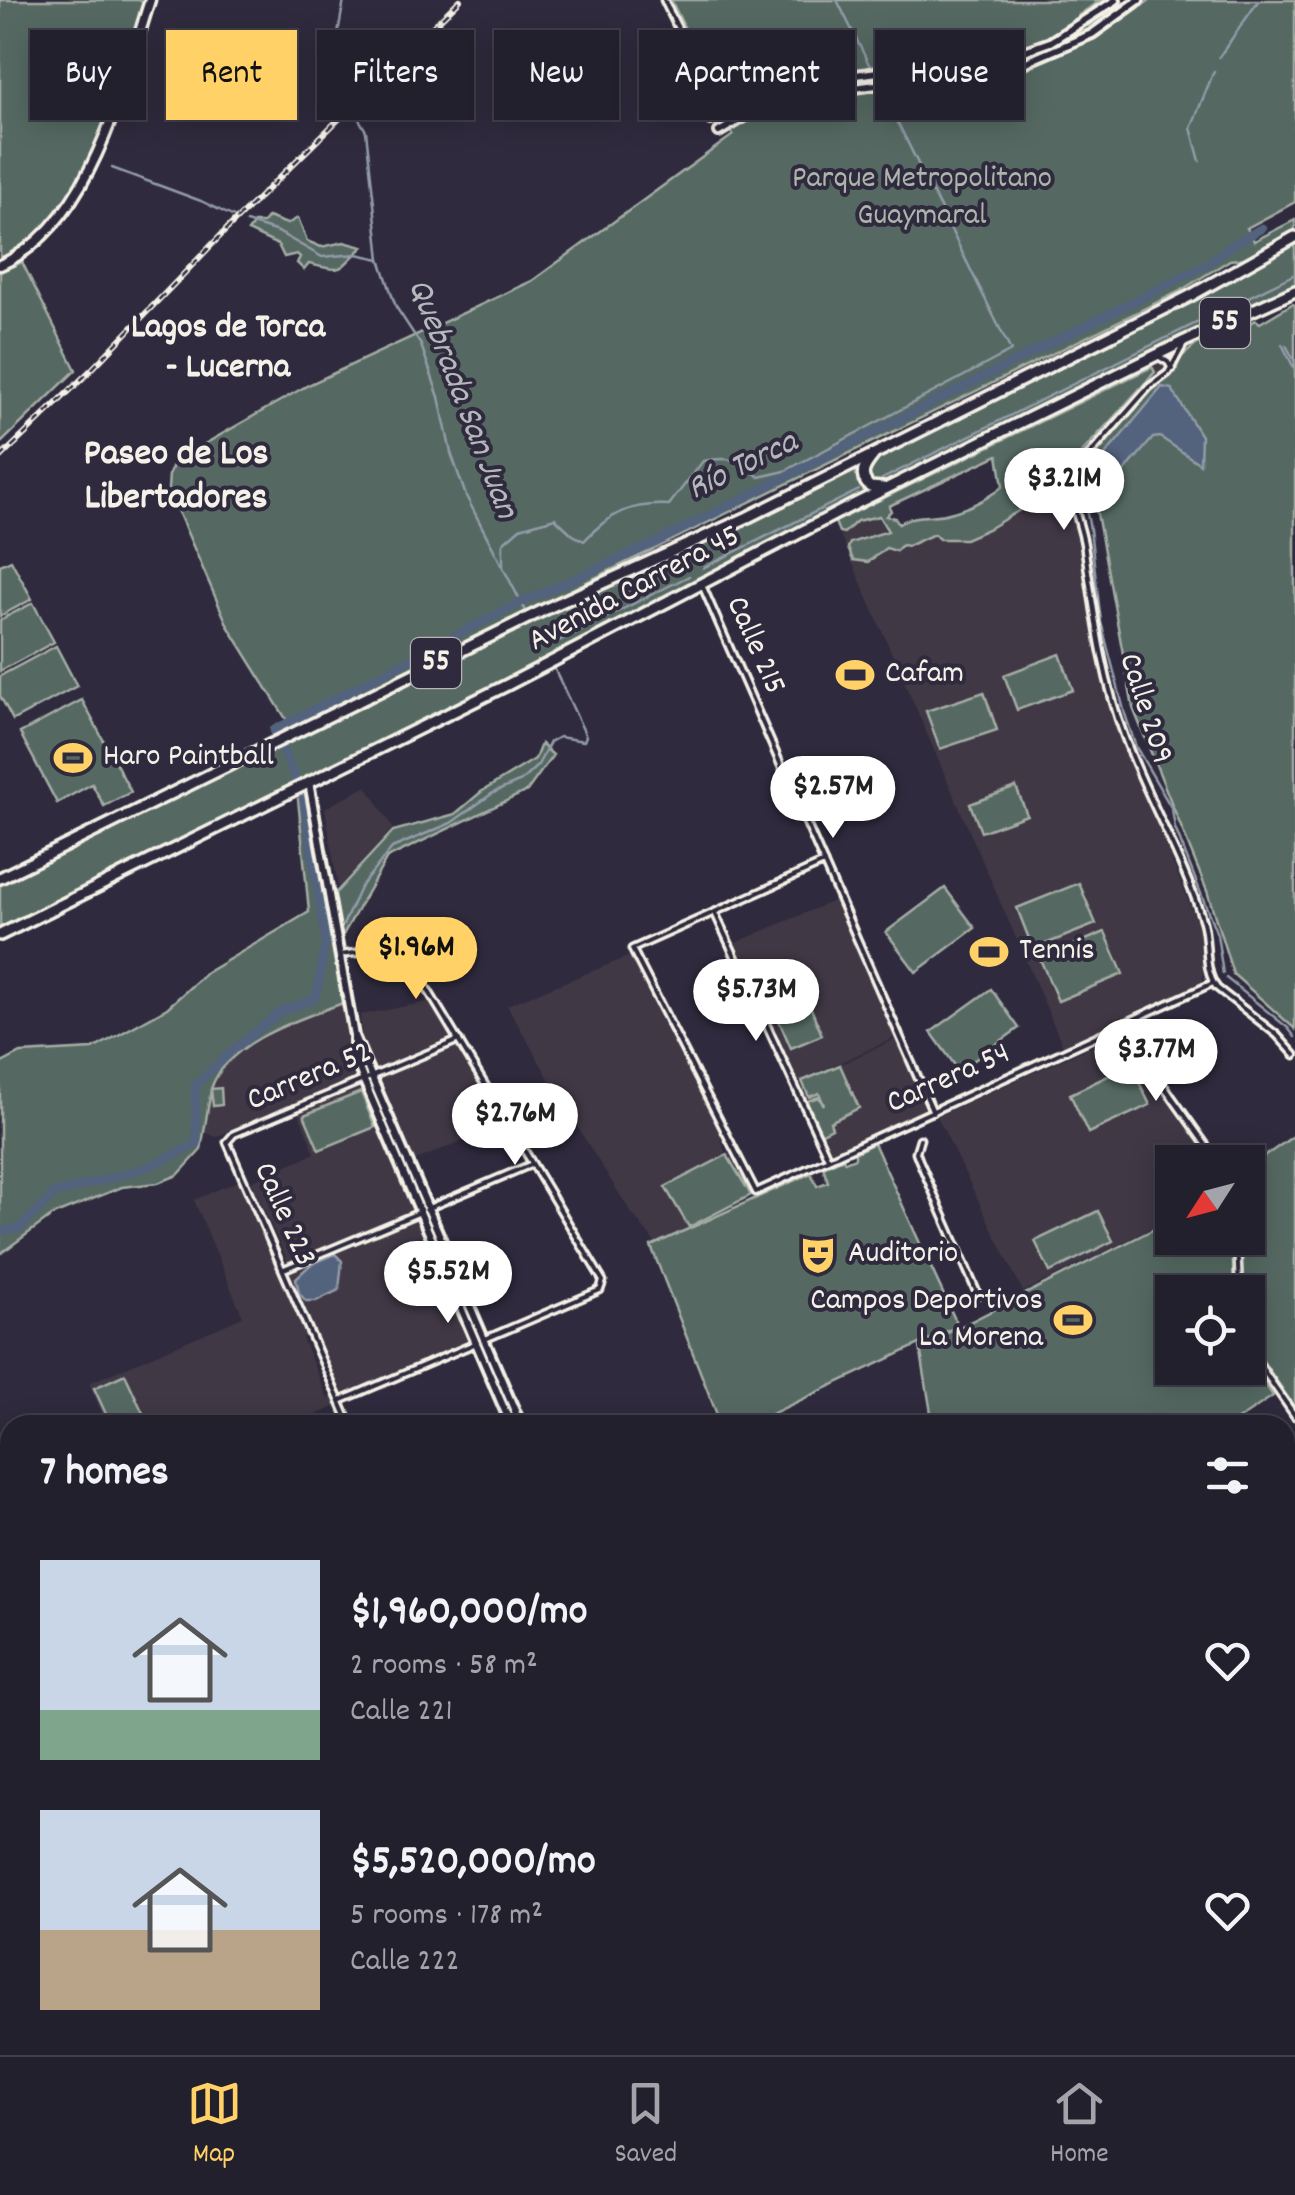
<!DOCTYPE html>
<meta charset="utf-8">
<style>
body{margin:0;font-family:Dekko,sans-serif;background:#2b2836;color:#f1f3f6;height:100vh;display:flex;flex-direction:column;font-size:38px;white-space:nowrap}
*{box-sizing:border-box;margin:0}
p{font-size:32px;color:#a3a3aa}
.icon{flex:none;width:55px;height:55px;fill:none;stroke:currentColor;stroke-width:2;stroke-linecap:round;stroke-linejoin:round}
.map{position:relative;flex:1;overflow:hidden}
.panel{position:absolute;left:0px;top:1415px;width:1295px;height:640px;display:flex;flex-direction:column;background:#23202e;border-radius:30px 30px 0 0;box-shadow:0 5px 25px #0003,0 0 0 2px #403e4a}
.panel>*{flex:none}
.hud{position:absolute;left:30px;top:30px;width:1235px;height:90px;display:flex;gap:20px}
.needle{width:65px;rotate:234deg}
.controls{position:absolute;left:1155px;top:1145px;display:grid;gap:20px}
.controls a{display:grid;place-items:center;width:110px;height:110px;border-radius:0px;background:#23202e;box-shadow:0 5px 25px #0003,0 0 0 2px #403e4a;font-size:50px}
.price{position:absolute;translate:-50% -85px;padding:0 22px;border-radius:35px;background:#fff;color:#222;font-size:32px;line-height:65px;filter:drop-shadow(0 2px 5px #0008)}
.price::after{content:'';position:absolute;left:50%;top:60px;width:30px;height:22px;margin-left:-15px;background:inherit;clip-path:polygon(0 0,100% 0,50% 100%)}
.price.current{background:#ffd166;color:#111}
ul{padding:0;list-style:none}
li{display:flex;align-items:center;gap:30px;height:250px;padding:0 40px}
li span{display:grid;place-items:center;flex:none;width:280px;height:200px;border-radius:0px;color:#555}
li>.icon{margin-inline-start:auto}
span .icon{width:120px;height:120px;fill:#fffc;stroke-width:1}
li b{font-size:42px}
h2{display:flex;justify-content:space-between;align-items:center;height:120px;padding:0 40px;font-size:42px}
.pill{padding:0 35px;border-radius:0px;background:#23202e;box-shadow:0 5px 25px #0003,0 0 0 2px #403e4a;font-size:35px;line-height:90px}
.pill.current{background:#ffd166;color:#111}
.tab-bar{display:flex;justify-content:space-around;align-items:center;height:140px;border-top:2px solid #403e4a;background:#23202e;font-size:28px;color:#a3a3aa}
.tab-bar a{display:grid;justify-items:center;gap:5px}
.tab-bar .current{color:#ffd166}
.map>svg:first-child{display:block}
</style>
<div class="map">
<svg width="1295" height="2055" viewBox="0 0 1295 2055">
<rect width="100%" height="100%" fill="#2f2a3d"/>
<filter id="ink" filterUnits="userSpaceOnUse"><feTurbulence type="fractalNoise" baseFrequency=".01" numOctaves="2"/><feDisplacementMap in="SourceGraphic" scale="20" xChannelSelector="R" yChannelSelector="G"/><feConvolveMatrix kernelMatrix="1 2 1 2 8 2 1 2 1" color-interpolation-filters="sRGB"/></filter>
<g filter="url(#ink)">
<g fill="#413845">
<path d="M1161 362 1165 368 1163 372 1071 467 1066 474 1065 486 1075 519 1106 698 1202 935 1203 985 1072 1046H1063L839 532 844 533 857 521 880 516 889 531 906 518 948 513 984 501 1003 486 997 452 1005 447 1011 435Z"/>
<path d="M367 786 393 828 338 888 325 808Z"/>
<path d="M840 898 899 1036 794 1083 733 944Z"/>
<path d="M630 956 710 1107 712 1121 718 1127 725 1152 751 1195 656 1244 630 1211 568 1112 507 1005Z"/>
<path d="M433 1001 453 1036 374 1071 363 1044 360 1015Z"/>
<path d="M343 1003 347 1046 357 1077 216 1137 204 1132 209 1094 216 1073 239 1052 287 1024Z"/>
<path d="M1122 1033 1212 1162H1172V1218L1023 1292 937 1116Z"/>
<path d="M898 1038 931 1112 831 1157 797 1084Z"/>
<path d="M457 1044 495 1105 457 1121 465 1140 414 1161 378 1079Z"/>
<path d="M358 1086 364 1088 413 1209 288 1262 251 1181 315 1153 298 1112Z"/>
<path d="M238 1181 307 1335 302 1338 328 1399 335 1397 339 1405 291 1425H107L89 1383 243 1317 194 1200Z"/>
<path d="M418 1216 472 1340 341 1395 288 1271Z"/>
</g>
<g fill="#556962" stroke="#a4ada5" stroke-width="2.5" fill-rule="evenodd">
<path d="M0 0H144C121 75 90 195 28 245 20 252 9 255 0 259Z"/>
<path d="M671 0H1101L1079 15 1089 26 1128 0 1090 27 1098 37 1150 0H1295V202L1247 228 1254 241 1295 220V233L1247 258 1230 260 1180 291 291 727 228 626 168 489 169 474 175 461 308 385 532 281 733 135 720 101Z"/>
<path d="M268 217 287 224 298 218 307 241 321 247 344 242 363 247C336 271 346 273 309 264L304 270 297 263 300 257 297 254 284 257 278 245 248 231 254 223H263Z"/>
<path d="M1295 241V287L891 482 879 486 866 480 865 468 879 458 1208 291Z"/>
<path d="M22 262 76 370 0 444V272Z"/>
<path d="M1292 304 1295 305V1029L1233 974 1207 891 1133 708 1088 465 1148 392 1175 372 1181 357 1207 336 1213 346 1238 335 1236 329 1256 320 1260 323Z"/>
<path d="M1152 367 1155 372 1064 472 1062 485 988 529 965 539H939L934 534 908 546 902 545 896 551 886 548 868 562 853 560 848 548 850 543 888 531 879 516 857 521 844 533 839 532 835 522ZM998 455 1003 486C986 500 968 509 945 514 930 517 912 514 899 524L895 518 886 516 891 511 889 506Z"/>
<path d="M862 463 860 471 875 490 499 685 124 866 0 931V882L602 588 732 530Z"/>
<path d="M11 560 32 599 0 616V565Z"/>
<path d="M33 603 54 642 0 671V620Z"/>
<path d="M56 646 77 686 13 720 0 696V676Z"/>
<path d="M1060 654 1073 690 1017 710 1004 675Z"/>
<path d="M984 692 997 730 940 749 926 711Z"/>
<path d="M82 700 131 792 104 806 92 784 57 803 20 733Z"/>
<path d="M541 744 553 755 527 791 387 858 335 949 343 1003C300 1019 226 1042 211 1089L221 1088 222 1105 213 1106 211 1090 201 1150 178 1175 158 1183 122 1187 53 1215 0 1254V1064L21 1053 93 1049 167 1008 206 973 309 912 298 799 308 796 328 901 393 831 455 814 481 792 535 759Z"/>
<path d="M1016 787 1027 815 981 832 970 804Z"/>
<path d="M1079 883 1096 924 1033 949 1017 908Z"/>
<path d="M945 888 975 928 916 972 886 932Z"/>
<path d="M1105 932 1123 974 1058 1001 1040 959Z"/>
<path d="M798 977 822 1035 791 1048 766 991Z"/>
<path d="M991 989 1019 1028 959 1071 931 1032Z"/>
<path d="M840 1065 859 1108 830 1122 832 1128 820 1134 805 1102 818 1097 824 1105 819 1093 809 1097 802 1081Z"/>
<path d="M1131 1065 1150 1105 1088 1133 1070 1094Z"/>
<path d="M361 1092 375 1127 319 1150 304 1115Z"/>
<path d="M1295 1135V1408L1248 1339V1292H1244L1240 1238H1248V1168Z"/>
<path d="M874 1143 958 1326 748 1425H721L651 1246 811 1173 817 1186 828 1182 823 1167 843 1158 845 1162 855 1158V1153Z"/>
<path d="M727 1155 751 1195 689 1227 665 1187Z"/>
<path d="M1098 1211 1113 1241 1050 1272 1035 1241Z"/>
<path d="M1172 1220V1238H1232L1234 1292H1172V1368H1248V1357L1273 1396 1230 1425H933L920 1347Z"/>
<path d="M125 1374 148 1424 146 1425H111L94 1388Z"/>
<path d="M1295 1498V1721L1285 1728V1505Z"/>
</g>
<g fill="#53627d" stroke="#939ba8" stroke-width="2.5">
<path d="M1162 387 1172 389 1201 436 1200 464 1160 437 1153 438 1117 480 1110 483 1101 480 1097 470 1101 460Z"/>
<path d="M335 1254 342 1261 339 1290 316 1301H306L299 1293 296 1278 310 1265Z"/>
</g>
<g fill="none" stroke-linecap="round" stroke-linejoin="round">
<g stroke="#939ba8" stroke-width="2.5">
<path d="M344 0 336 44 346 103"/>
<path d="M1219 57 1259 0"/>
<path d="M356 114 366 131 380 259 396 307 421 345 439 397 451 453 466 496 525 610"/>
<path d="M1200 161 1191 128 1214 71"/>
<path d="M112 168 201 201 234 217"/>
<path d="M246 222 278 232 322 257 357 254 380 259"/>
<path d="M1282 344 1295 370"/>
<path d="M1286 345 1295 362"/>
<path d="M1098 478 1079 472 1090 529 1101 622 1125 714 1136 747 1172 809 1175 828 1217 934 1223 974"/>
<path d="M882 479 1295 274"/>
<path d="M503 567V543L520 528 555 518 573 535 584 541C609 513 632 503 669 505L703 461C729 456 740 459 759 477L785 471 1011 351 837 0"/>
<path d="M703 568 859 490"/>
<path d="M545 648 689 576"/>
<path d="M343 925 361 886 392 848 451 823 493 793 521 781 538 765 550 742 559 737 584 741 586 736 555 670"/>
<path d="M1226 978 1288 1028 1295 1037"/>
<path d="M797 2045 817 2055"/>
</g>
<path stroke="#53627d" stroke-width="9" d="M0 1231 20 1228 54 1194 148 1167 197 1144 195 1086 233 1050 282 1011 314 999C322 981 320 961 326 942L303 796 274 730 515 605 655 543 1204 266 1231 246 1262 228"/>
<g stroke="#f4f1e8" stroke-width="11">
<g id="street">
<path d="M664 0 720 114"/>
<path d="M93 114 108 88 126 77"/>
<path d="M1184 344 1168 373 1149 387 1076 470C1065 491 1080 521 1084 544 1094 610 1101 675 1125 738 1148 800 1183 858 1203 922 1209 943 1203 970 1217 988L1277 1035 1295 1055"/>
<path d="M1158 356 1168 362 1172 369"/>
<path d="M702 585 933 1112"/>
<path d="M824 863 632 949 756 1192 1213 983"/>
<path d="M715 913 828 1158"/>
<path d="M340 955 402 947 603 1281 600 1290 483 1340"/>
<path d="M1122 1027 1218 1162"/>
<path d="M920 1139 916 1152 919 1160 978 1295"/>
<path d="M426 1209 532 1164"/>
<path d="M1237 1238 1239 1292"/>
<path d="M284 1269 418 1213"/>
<path d="M1248 1348 1295 1416"/>
<path d="M340 1401 474 1344"/>
<path d="M350 1425 227 1142 234 1134 459 1040"/>
<path d="M1285 1903 1295 1896"/>
<path d="M1285 2000H1295"/>
</g>
</g>
<g stroke="#f4f1e8" stroke-width="14">
<g id="secondary">
<path d="M711 120 753 96 786 84 1016 54 1050 42 1116 0"/>
<path d="M719 132 760 108 795 96 1017 66 1092 34 1139 0"/>
<path d="M309 782 354 1036 521 1425"/>
<path d="M354 1037V1056L364 1081 511 1425"/>
</g>
</g>
<g stroke="#f4f1e8" stroke-width="15">
<path id="primary" d="M0 265C91 225 122 87 150 0"/>
</g>
<g stroke="#f4f1e8" stroke-width="16">
<g id="highway">
<path d="M873 456C864 467 858 476 870 487L883 488"/>
<path d="M0 878 550 607 748 517 1190 296 1295 237"/>
<path d="M0 935 507 685 851 506 1185 341 1295 291"/>
</g>
</g>
<use href="#street" stroke="#2f2a3d" stroke-width="4"/>
<use href="#secondary" stroke="#2f2a3d" stroke-width="6"/>
<use href="#primary" stroke="#2f2a3d" stroke-width="8"/>
<use href="#highway" stroke="#2f2a3d" stroke-width="9"/>
<g stroke="#f4f1e8" stroke-width="6">
<path id="rail" d="M0 458 91 370 228 228 460 0"/>
</g>
<use href="#rail" stroke="#2f2a3d" stroke-width="2.5" stroke-dasharray="8" stroke-linecap="butt"/>
</g>
</g>
<defs>
<g id="stadium-bare" transform="scale(3)"><path d="M0-5a6.5 5 0 1 0 0 10a6.5 5 0 1 0 0-10ZM-3.5-1.8h7v3.6h-7Z" fill="#ffd166" stroke="#2f2a3d" stroke-width="2.5" paint-order="stroke"/></g>
<g id="theatre-bare" transform="scale(3)"><path d="M-5-5.5Q0-4 5-5.5V0Q5 5 0 6Q-5 5-5 0ZM-3.3-2.5H-1v1.5H-3.3ZM1-2.5H3.3v1.5H1ZM-2.8 1Q0 5.5 2.8 1Z" fill="#ffd166" stroke="#2f2a3d" stroke-width="2.5" paint-order="stroke"/></g>
</defs>
<g fill-rule="evenodd">
<use href="#stadium-bare" x="855" y="675"/>
<use href="#stadium-bare" x="73" y="758"/>
<use href="#stadium-bare" x="989" y="952"/>
<use href="#theatre-bare" x="818" y="1255"/>
<use href="#stadium-bare" x="1073" y="1320"/>
</g>
<g text-anchor="middle" dominant-baseline="central" stroke-width="8" stroke-linejoin="round" paint-order="stroke">
<g fill="#2f2a3d" stroke="#b9b5b5" stroke-width="2.5">
<rect x="1200" y="298" width="50" height="50" rx="8"/>
<rect x="411" y="638" width="50" height="50" rx="8"/>
</g>
<g font-size="30" font-weight="bold" fill="#f4f1e8">
<text x="1225" y="323">55</text>
<text x="436" y="663">55</text>
</g>
<g font-size="32" fill="#acb4ac" stroke="#2f2a3d">
<text x="922" y="180">Parque Metropolitano<tspan x="922" dy="37">Guaymaral</tspan></text>
</g>
<g font-size="32" fill="#f4f1e8" stroke="#2f2a3d">
<text transform="translate(635 590) rotate(-28)">Avenida Carrera 45</text>
<text transform="translate(754 646) rotate(66)">Calle 215</text>
<text transform="translate(1144 709) rotate(72)">Calle 209</text>
<text transform="translate(310 1078) rotate(-23)">Carrera 52</text>
<text transform="translate(949 1080) rotate(-24)">Carrera 54</text>
<text transform="translate(283 1215) rotate(66)">Calle 223</text>
</g>
<g font-size="32" fill="#f4f1e8" stroke="#2f2a3d" text-anchor="start">
<text x="885" y="675">Cafam</text>
<text x="103" y="758">Haro Paintball</text>
<text x="1019" y="952">Tennis</text>
<text x="848" y="1255">Auditorio</text>
<text x="1043" y="1302" text-anchor="end">Campos Deportivos<tspan x="1043" dy="37">La Morena</tspan></text>
</g>
<g font-size="35" font-weight="bold" fill="#f4f1e8" stroke="#2f2a3d">
<text x="228" y="329">Lagos de Torca<tspan x="228" dy="40">- Lucerna</tspan></text>
</g>
<g font-size="35" font-style="italic" fill="#b4b8bd" stroke="#2f2a3d">
<text transform="translate(461 399) rotate(69)">Quebrada San Juan</text>
<text transform="translate(743 467) rotate(-26)">Río Torca</text>
</g>
<g font-size="38" font-weight="bold" fill="#f4f1e8" stroke="#2f2a3d">
<text x="176" y="455">Paseo de Los<tspan x="176" dy="44">Libertadores</tspan></text>
</g>
</g>
</svg>
<div class="controls">
<a><svg class="needle" viewBox="-14 -14 28 28"><path d="M0-13l5 13h-10z" fill="#e53935"/><path d="M0 13l5-13h-10z" fill="#a3a3aa"/></svg></a>
<a><svg class="icon" aria-label="locate" viewBox="0 0 24 24"><circle cx="12" cy="12" r="6"/><path d="M12 2v4M12 18v4M2 12h4M18 12h4"/></svg></a>
</div>
<b class="price" style="left:1064px;top:533px">$3.21M</b>
<b class="price" style="left:833px;top:841px">$2.57M</b>
<b class="price current" style="left:416px;top:1002px">$1.96M</b>
<b class="price" style="left:756px;top:1044px">$5.73M</b>
<b class="price" style="left:1156px;top:1104px">$3.77M</b>
<b class="price" style="left:515px;top:1168px">$2.76M</b>
<b class="price" style="left:448px;top:1326px">$5.52M</b>
<div class="hud">
<a class="pill">Buy</a>
<a class="pill current">Rent</a>
<a class="pill">Filters</a>
<a class="pill">New</a>
<a class="pill">Apartment</a>
<a class="pill">House</a>
</div>
<section class="panel">
<h2>7 homes<svg class="icon" aria-label="filters" viewBox="0 0 24 24"><path d="M4 7h16M4 17h16"/><circle cx="9" cy="7" r="2"/><circle cx="15" cy="17" r="2"/></svg></h2>
<ul>
<li><span style="background:linear-gradient(#c9d6e8 75%,#7fa58c 0)"><svg class="icon" aria-label="home" viewBox="0 0 24 24"><path d="M3 11l9-7 9 7M6 9v11h12V9"/></svg></span><div><b>$1,960,000/mo</b><p>2 rooms · 58 m²</p><p>Calle 221</p></div><svg class="icon" aria-label="heart" viewBox="0 0 24 24"><path d="M12 20l-8-8c-3-5 5-10 8-4 3-6 11-1 8 4z"/></svg></li>
<li><span style="background:linear-gradient(#c9d6e8 60%,#b9a48a 0)"><svg class="icon" aria-label="home" viewBox="0 0 24 24"><path d="M3 11l9-7 9 7M6 9v11h12V9"/></svg></span><div><b>$5,520,000/mo</b><p>5 rooms · 178 m²</p><p>Calle 222</p></div><svg class="icon" aria-label="heart" viewBox="0 0 24 24"><path d="M12 20l-8-8c-3-5 5-10 8-4 3-6 11-1 8 4z"/></svg></li>
</ul>
</section>
</div>
<nav class="tab-bar">
<a class="current"><svg class="icon" aria-label="map" viewBox="0 0 24 24"><path d="M3 6l6-2 6 2 6-2v14l-6 2-6-2-6 2zM9 4v14M15 6v14"/></svg>Map</a>
<a><svg class="icon" aria-label="saved" viewBox="0 0 24 24"><path d="M7 4h10v16l-5-4-5 4z"/></svg>Saved</a>
<a><svg class="icon" aria-label="home" viewBox="0 0 24 24"><path d="M3 11l9-7 9 7M6 9v11h12V9"/></svg>Home</a>
</nav>
